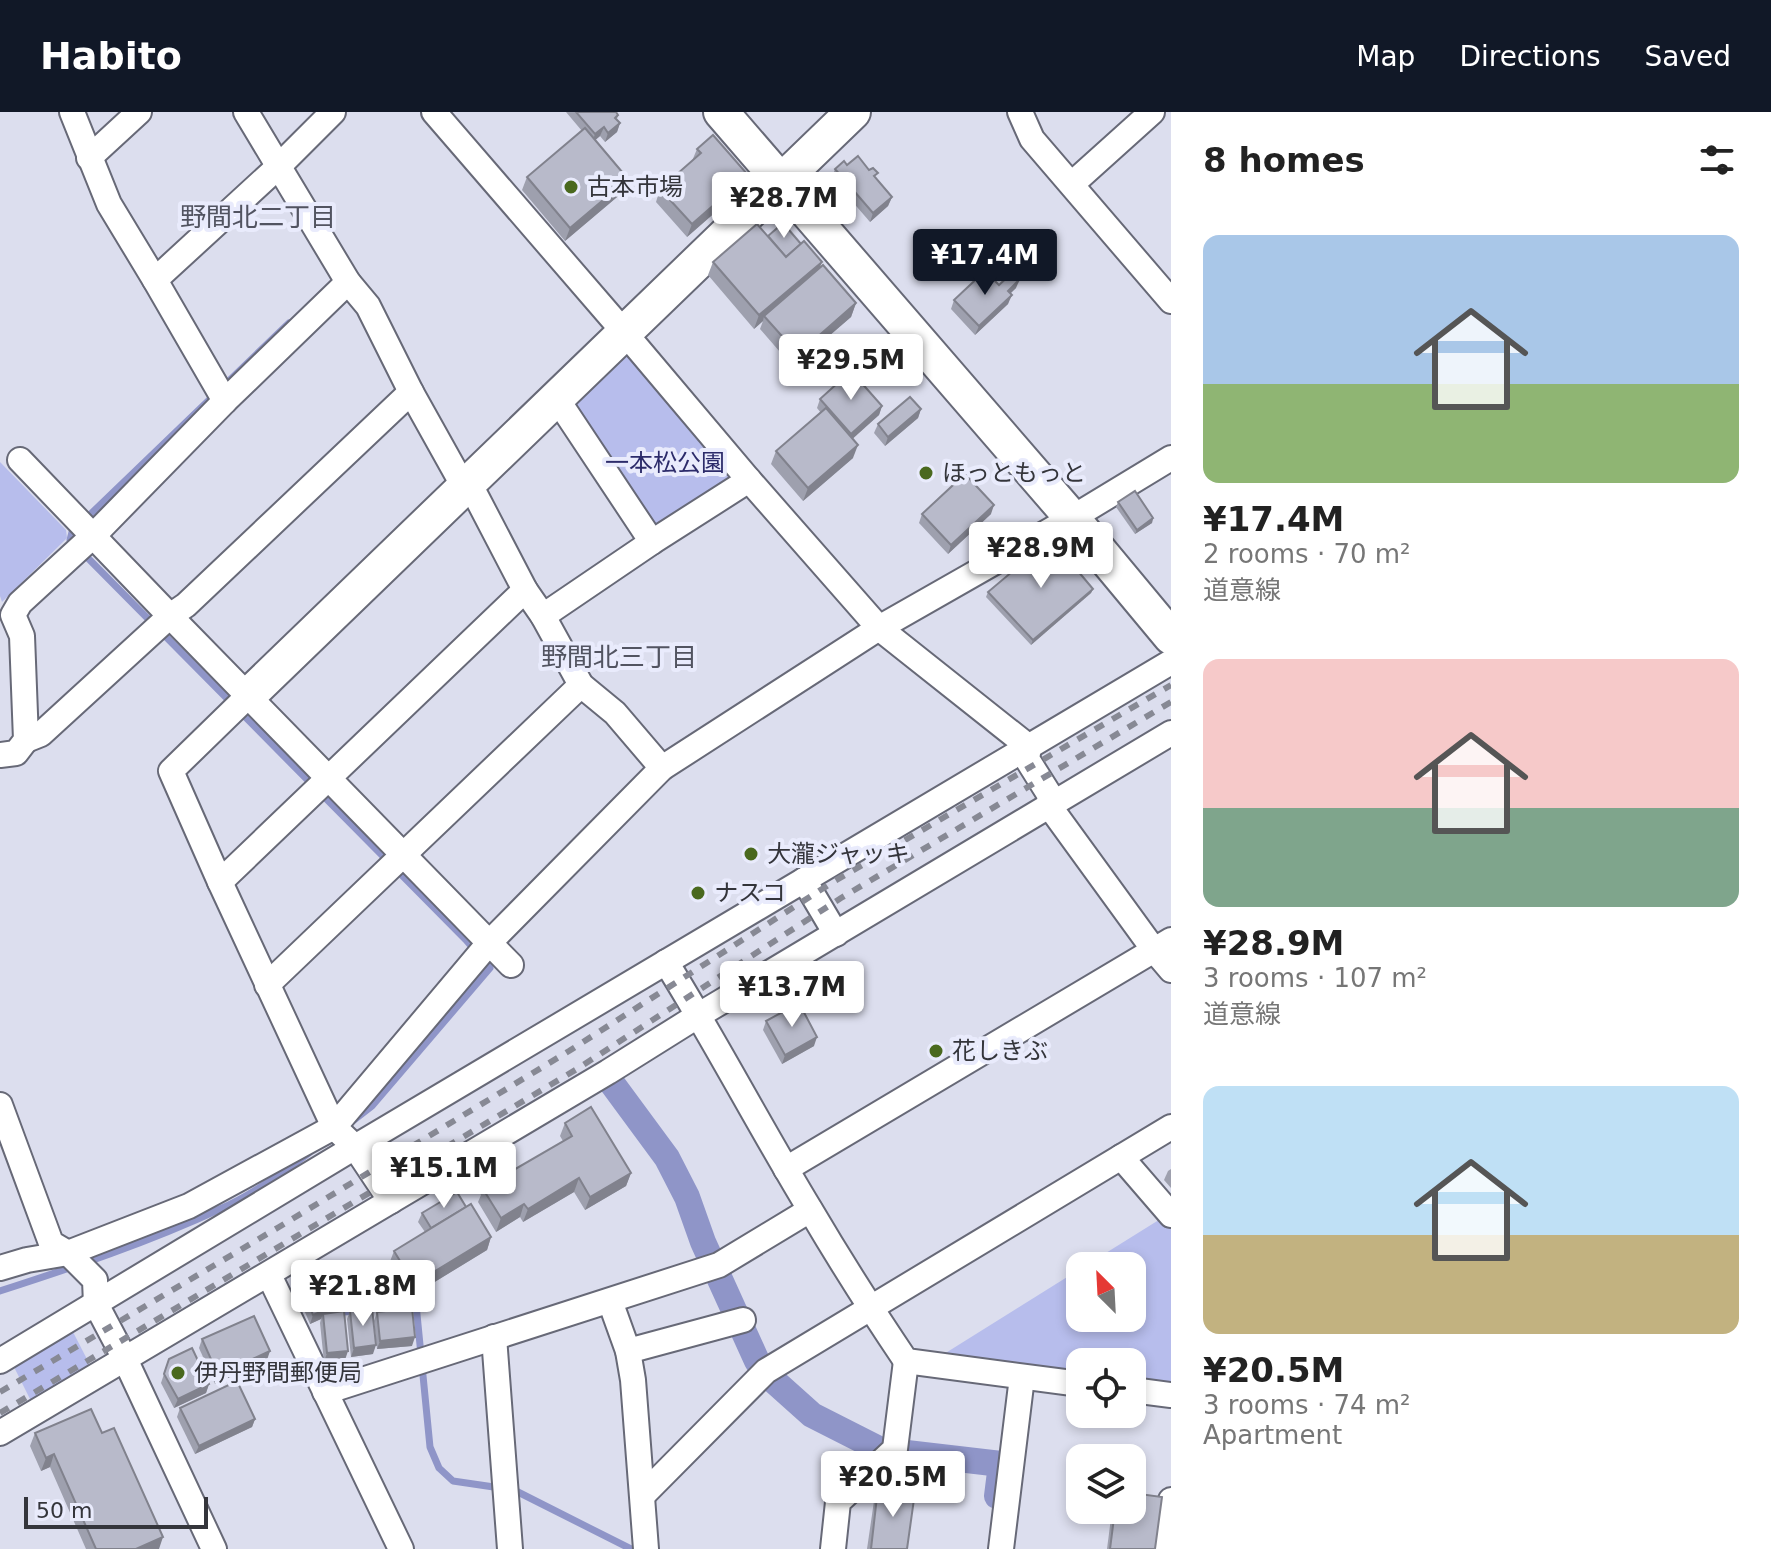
<!DOCTYPE html>
<meta charset="utf-8">
<style>
body{margin:0;font-family:"DejaVu Sans","Noto Sans JP",sans-serif;background:#f2f2f2;color:#222;height:100vh;display:flex;flex-direction:column;font-size:30px;white-space:nowrap}
*{box-sizing:border-box;margin:0}
p{font-size:26px;color:#767676}
.icon{flex:none;width:44px;height:44px;fill:none;stroke:currentColor;stroke-width:2;stroke-linecap:round;stroke-linejoin:round}
.map{position:relative;flex:1;overflow:hidden}
.drawer{display:flex;flex-direction:column;background:#fff;width:600px}
.drawer>*{flex:none}
.needle{width:52px;rotate:336deg}
.controls{position:absolute;left:1066px;top:1140px;display:grid;gap:16px}
.controls a{display:grid;place-items:center;width:80px;height:80px;border-radius:16px;background:#fff;box-shadow:0 4px 12px #0003;font-size:40px}
.scale{position:absolute;left:24px;bottom:20px;width:184px;box-sizing:border-box;padding-left:8px;border:4px solid #34353b;border-top:0;font-size:22px;line-height:28px;white-space:nowrap;color:#34353b;-webkit-text-stroke:6px #e9ebfc;paint-order:stroke}
.price{position:absolute;translate:-50% -68px;padding:0 18px;border-radius:8px;background:#fff;color:#222;font-size:26px;line-height:52px;filter:drop-shadow(0 2px 4px #0008)}
.price::after{content:'';position:absolute;left:50%;top:48px;width:24px;height:18px;margin-left:-12px;background:inherit;clip-path:polygon(0 0,100% 0,50% 100%)}
.price.selected{background:#111827;color:#fff}
ul{padding:0;list-style:none}
li{display:grid;align-content:center;gap:16px;height:424px;padding:0 32px}
li span{display:grid;place-items:center;height:248px;border-radius:16px;color:#555}
li>.icon{margin-inline-start:auto}
span .icon{width:144px;height:144px;fill:#fffc;stroke-width:1}
li b{font-size:34px}
h2{display:flex;justify-content:space-between;align-items:center;height:96px;padding:0 32px;font-size:34px}
header{display:flex;align-items:center;gap:48px;box-sizing:border-box;height:112px;padding:0 40px;background:#111827;color:#fff}
header strong{font-size:38px}
nav{display:flex;gap:44px;margin-inline-start:auto;font-size:28px}
main{display:flex;flex:1;min-height:0}
.map>svg:first-child{display:block}
</style>
<header>
<strong>Habito</strong>
<nav><a>Map</a><a>Directions</a><a>Saved</a></nav>
</header>
<main>
<div class="map">
<svg width="1171" height="1437" viewBox="0 0 1171 1437">
<rect width="100%" height="100%" fill="#dcdeee"/>
<g fill="#b7bdec">
<path d="M625 240 732 358V368L657 415 649 413 573 296 574 288Z"/>
<path d="M0 350 66 418 67 426 2 490 0 484Z"/>
<path d="M1162 1106 1171 1117V1270L1132 1265V1250H1080V1259L944 1242 1080 1157V1206H1132V1154H1085Z"/>
<path d="M73 1220 90 1253 31 1289 14 1255Z"/>
</g>
<g fill="none" stroke-linecap="round" stroke-linejoin="round">
<g stroke="#8f95c8" stroke-width="7">
<path d="M289 211 72 420 70 428 466 828 490 856 372 994 354 1008"/>
<path d="M329 1159 344 1200 416 1192 430 1335 439 1356 453 1369 514 1378 631 1437"/>
<path d="M0 1179C74 1155 149 1130 220 1097 248 1085 284 1060 309 1041"/>
</g>
<path stroke="#8f95c8" stroke-width="26" d="M611 970 667 1046 687 1085 703 1130 757 1249 774 1269 812 1303 881 1338 1001 1352 997 1384"/>
<g stroke="#676977" stroke-width="28">
<g id="street">
<path d="M72 0 109 92 155 168 225 289"/>
<path d="M246 0 348 170 368 194 411 280 464 375 476 384 525 478 543 504 581 573 615 601 662 656"/>
<path d="M434 0 624 220 749 368 879 516 1029 635 1027 647 1049 682 1050 695 1154 838 1171 858"/>
<path d="M1020 0 1032 27 1171 189"/>
<path d="M89 46 139 0"/>
<path d="M1072 72 1152 0"/>
<path d="M155 168 279 54 333 0"/>
<path d="M557 287 652 430"/>
<path d="M20 348 170 504 511 853"/>
<path d="M543 504 652 430 749 368"/>
<path d="M248 584 171 659 220 770 334 1015 355 1035 391 1089"/>
<path d="M26 628 41 622 170 504 186 493 411 280"/>
<path d="M0 643 16 641 26 628 22 524 13 503 20 491 93 424 225 289 348 170"/>
<path d="M804 768 836 822"/>
<path d="M220 770 525 478"/>
<path d="M666 850C717 932 761 1017 811 1099 841 1150 873 1200 906 1249L1080 1272"/>
<path d="M267 873 581 573"/>
<path d="M0 993 51 1131 68 1141 95 1168 96 1192 125 1247 214 1437"/>
<path d="M1121 1045 1171 1103"/>
<path d="M786 1057 1171 828"/>
<path d="M0 1156 27 1148 68 1141 189 1094 334 1015 489 831 662 656 879 516 1072 406 1171 346"/>
<path d="M269 1163 401 1437"/>
<path d="M610 1189 628 1239 633 1268 646 1437"/>
<path d="M494 1225 510 1437"/>
<path d="M628 1239 743 1208"/>
<path d="M0 1249 355 1035 1171 550"/>
<path d="M1132 1278 1171 1283"/>
<path d="M325 1280 719 1153 810 1098"/>
<path d="M0 1321 608 960 699 903 1171 621"/>
<path d="M643 1383 766 1259 1171 1015"/>
<path d="M833 1437 838 1390 895 1337 906 1249"/>
<path d="M1001 1437 1022 1265"/>
<path d="M1165 1437 1171 1388"/>
</g>
</g>
<g stroke="#676977" stroke-width="38">
<g id="secondary">
<path d="M721 0 1072 406 1171 525"/>
<path d="M248 584 853 0"/>
</g>
</g>
<use href="#street" stroke="#fff" stroke-width="24"/>
<use href="#secondary" stroke="#fff" stroke-width="34"/>
<g stroke="#878994" stroke-width="6" stroke-dasharray="10 10" stroke-linecap="butt">
<path d="M0 1280 279 1115 569 939 833 770 1171 573"/>
<path d="M0 1301 577 957 841 786 1171 590"/>
</g>
</g>
<g fill="#9ea0ae">
<path d="M566 0H616L618 3 617 7 620 11 617 20 605 30 600 24 595 28 623 80 565 129 522 78 527 65 582 19Z"/>
<path d="M697 37 748 63 743 76 687 125 656 90 660 77 692 49Z"/>
<path d="M847 53 876 66 892 85 888 94 870 110 832 66 835 57Z"/>
<path d="M768 124 819 156 856 191 851 205 793 255 760 217 763 209 754 217 708 163 713 150Z"/>
<path d="M999 173 1016 176 1010 182 1008 192 975 223 951 197 954 188Z"/>
<path d="M820 287 882 294 879 303 852 326 853 346 803 389 771 352 776 339 821 301 817 296Z"/>
<path d="M921 297 918 306 885 334 874 321 878 312Z"/>
<path d="M1118 390 1153 406 1152 411 1135 422 1116 395Z"/>
<path d="M922 402H991L948 442 919 411Z"/>
<path d="M1093 477 1091 481 1031 533 986 485 988 480Z"/>
<path d="M766 909 814 934 782 952 763 918Z"/>
<path d="M565 1011 631 1061 626 1074 585 1098 574 1080 523 1110 520 1105 496 1120 478 1090 481 1083 476 1074 481 1061 505 1063 563 1029 560 1024Z"/>
<path d="M1171 1057V1076L1164 1068 1168 1059Z"/>
<path d="M466 1095 491 1125 487 1138 410 1185 389 1152 394 1139 425 1120 418 1110 422 1101Z"/>
<path d="M299 1170 337 1193 335 1200 345 1248 324 1250 320 1211 321 1207 310 1212 296 1179Z"/>
<path d="M350 1199 373 1242 351 1245 347 1207Z"/>
<path d="M377 1200 412 1234 377 1237 374 1209Z"/>
<path d="M202 1227 267 1248 215 1272 199 1236Z"/>
<path d="M169 1247 209 1272 206 1281 174 1296 161 1271Z"/>
<path d="M180 1296 255 1307 252 1315 195 1342 177 1305Z"/>
<path d="M35 1321H102L159 1437H86L50 1355 41 1359 30 1334Z"/>
<path d="M878 1376 907 1437H867L874 1389Z"/>
<path d="M1112 1398H1132L1155 1437H1107Z"/>
</g>
<g fill="#81828d">
<path d="M620 11 617 20 605 30 608 21Z"/>
<path d="M604 15 600 24 592 31 595 22Z"/>
<path d="M748 63 743 76 687 125 692 112Z"/>
<path d="M628 67 623 80 565 129 570 116Z"/>
<path d="M892 85 888 94 870 110 873 101Z"/>
<path d="M822 150 817 163 764 204 763 209 754 217 759 203Z"/>
<path d="M1020 167 1016 176 1004 187 1008 179Z"/>
<path d="M1012 183 1008 192 975 223 979 214Z"/>
<path d="M856 191 851 205 793 255 798 242Z"/>
<path d="M882 294 879 303 848 331 851 322Z"/>
<path d="M921 297 918 306 885 334 888 325Z"/>
<path d="M858 333 853 346 803 389 808 376Z"/>
<path d="M994 393 991 402 948 442 951 433Z"/>
<path d="M1153 406 1152 411 1135 422 1137 418Z"/>
<path d="M1093 477 1091 481 1031 533 1033 528Z"/>
<path d="M817 925 814 934 782 952 785 943Z"/>
<path d="M631 1061 626 1074 585 1098 590 1085Z"/>
<path d="M579 1066 574 1080 523 1110 528 1097Z"/>
<path d="M524 1092 520 1105 496 1120 501 1106Z"/>
<path d="M491 1125 487 1138 410 1185 414 1172Z"/>
<path d="M337 1193 334 1201 323 1202 321 1207 310 1212 313 1203Z"/>
<path d="M415 1225 412 1234 377 1237 380 1229Z"/>
<path d="M376 1233 373 1242 351 1245 354 1236Z"/>
<path d="M270 1239 267 1248 215 1272 218 1263Z"/>
<path d="M348 1239 345 1248 324 1250 327 1241Z"/>
<path d="M209 1272 206 1281 174 1296 178 1287Z"/>
<path d="M255 1307 252 1315 195 1342 199 1334Z"/>
<path d="M54 1342 50 1355 41 1359 46 1346Z"/>
<path d="M163 1425 159 1437H136Z"/>
</g>
<g fill="#b8baca" stroke="#81828d" stroke-width="2">
<path d="M576 0H616L618 3 615 6 620 11 608 21 604 15 595 22Z"/>
<path d="M585 16 628 67 570 116 527 65Z"/>
<path d="M713 23 748 63 692 112 660 77 701 41 697 37Z"/>
<path d="M858 44 869 58 873 56 878 61 874 64 892 85 873 101 835 57 844 49 847 53Z"/>
<path d="M783 111 801 132 786 145 768 124Z"/>
<path d="M757 112 786 145 804 129 822 150 759 203 713 150Z"/>
<path d="M823 153 856 191 798 242 764 204Z"/>
<path d="M985 159 999 173 1013 160 1020 167 1008 179 1012 183 979 214 954 188Z"/>
<path d="M851 259 882 294 851 322 820 287Z"/>
<path d="M910 285 921 297 888 325 878 312Z"/>
<path d="M826 296 858 333 808 376 776 339Z"/>
<path d="M965 362 994 393 951 433 922 402Z"/>
<path d="M1135 379 1153 406 1137 418 1118 390Z"/>
<path d="M1051 427 1093 477 1033 528 988 480Z"/>
<path d="M799 891 817 925 785 943 766 909Z"/>
<path d="M591 995 631 1061 590 1085 579 1066 528 1097 524 1092 501 1106 483 1077 488 1074 481 1061 498 1050 505 1063 572 1024 565 1011Z"/>
<path d="M457 1080 466 1095 431 1116 422 1101Z"/>
<path d="M471 1092 491 1125 414 1172 394 1139Z"/>
<path d="M323 1159 337 1193 313 1203 299 1170Z"/>
<path d="M372 1196 376 1233 354 1236 350 1199Z"/>
<path d="M412 1196 415 1225 380 1229 377 1200Z"/>
<path d="M344 1199 348 1239 327 1241 323 1202Z"/>
<path d="M254 1204 270 1239 218 1263 202 1227Z"/>
<path d="M192 1236 209 1272 178 1287 164 1262 169 1247Z"/>
<path d="M237 1269 255 1307 199 1334 180 1296Z"/>
<path d="M91 1297 102 1321 114 1316 163 1425 136 1437H96L54 1342 46 1346 35 1321Z"/>
<path d="M878 1376 915 1380 907 1437H871Z"/>
<path d="M1132 1381 1162 1385 1155 1437H1110L1115 1398H1132Z"/>
</g>
<g fill="#4a691e" stroke="#e9ebfc" stroke-width="3">
<circle cx="571" cy="75" r="8"/>
<circle cx="926" cy="361" r="8"/>
<circle cx="751" cy="742" r="8"/>
<circle cx="698" cy="781" r="8"/>
<circle cx="936" cy="939" r="8"/>
<circle cx="178" cy="1261" r="8"/>
</g>
<g text-anchor="middle" dominant-baseline="central" stroke-width="8" stroke-linejoin="round" paint-order="stroke">
<g font-size="24" fill="#34353b" stroke="#e9ebfc" text-anchor="start">
<text x="587" y="75">古本市場</text>
<text x="942" y="361">ほっともっと</text>
<text x="767" y="742">大瀧ジャッキ</text>
<text x="714" y="781">ナスコ</text>
<text x="952" y="939">花しきぶ</text>
<text x="194" y="1261">伊丹野間郵便局</text>
</g>
<g font-size="24" fill="#2c2b6a" stroke="#e9ebfc">
<text x="665" y="351">一本松公園</text>
</g>
<g font-size="26" fill="#525461" stroke="#e9ebfc">
<text x="258" y="105">野間北二丁目</text>
<text x="619" y="545">野間北三丁目</text>
</g>
</g>
</svg>
<div class="controls">
<a><svg class="needle" viewBox="-14 -14 28 28"><path d="M0-13l5 13h-10z" fill="#e53935"/><path d="M0 13l5-13h-10z" fill="#767676"/></svg></a>
<a><svg class="icon" aria-label="locate" viewBox="0 0 24 24"><circle cx="12" cy="12" r="6"/><path d="M12 2v4M12 18v4M2 12h4M18 12h4"/></svg></a>
<a><svg class="icon" aria-label="layers" viewBox="0 0 24 24"><path d="M12 4l9 5-9 5-9-5zM3 14l9 5 9-5"/></svg></a>
</div>
<div class="scale">50 m</div>
<b class="price" style="left:784px;top:128px">¥28.7M</b>
<b class="price selected" style="left:985px;top:185px">¥17.4M</b>
<b class="price" style="left:851px;top:290px">¥29.5M</b>
<b class="price" style="left:1041px;top:478px">¥28.9M</b>
<b class="price" style="left:792px;top:917px">¥13.7M</b>
<b class="price" style="left:444px;top:1098px">¥15.1M</b>
<b class="price" style="left:363px;top:1216px">¥21.8M</b>
<b class="price" style="left:893px;top:1407px">¥20.5M</b>
</div>
<section class="drawer">
<h2>8 homes<svg class="icon" aria-label="filters" viewBox="0 0 24 24"><path d="M4 7h16M4 17h16"/><circle cx="9" cy="7" r="2"/><circle cx="15" cy="17" r="2"/></svg></h2>
<ul>
<li><span style="background:linear-gradient(#a9c7e8 60%,#8fb573 0)"><svg class="icon" aria-label="home" viewBox="0 0 24 24"><path d="M3 11l9-7 9 7M6 9v11h12V9"/></svg></span><div><b>¥17.4M</b><p>2 rooms · 70 m²</p><p>道意線</p></div></li>
<li><span style="background:linear-gradient(#f6c9c9 60%,#7fa58c 0)"><svg class="icon" aria-label="home" viewBox="0 0 24 24"><path d="M3 11l9-7 9 7M6 9v11h12V9"/></svg></span><div><b>¥28.9M</b><p>3 rooms · 107 m²</p><p>道意線</p></div></li>
<li><span style="background:linear-gradient(#bfe0f5 60%,#c2b280 0)"><svg class="icon" aria-label="home" viewBox="0 0 24 24"><path d="M3 11l9-7 9 7M6 9v11h12V9"/></svg></span><div><b>¥20.5M</b><p>3 rooms · 74 m²</p><p>Apartment</p></div></li>
</ul>
</section>
</main>
